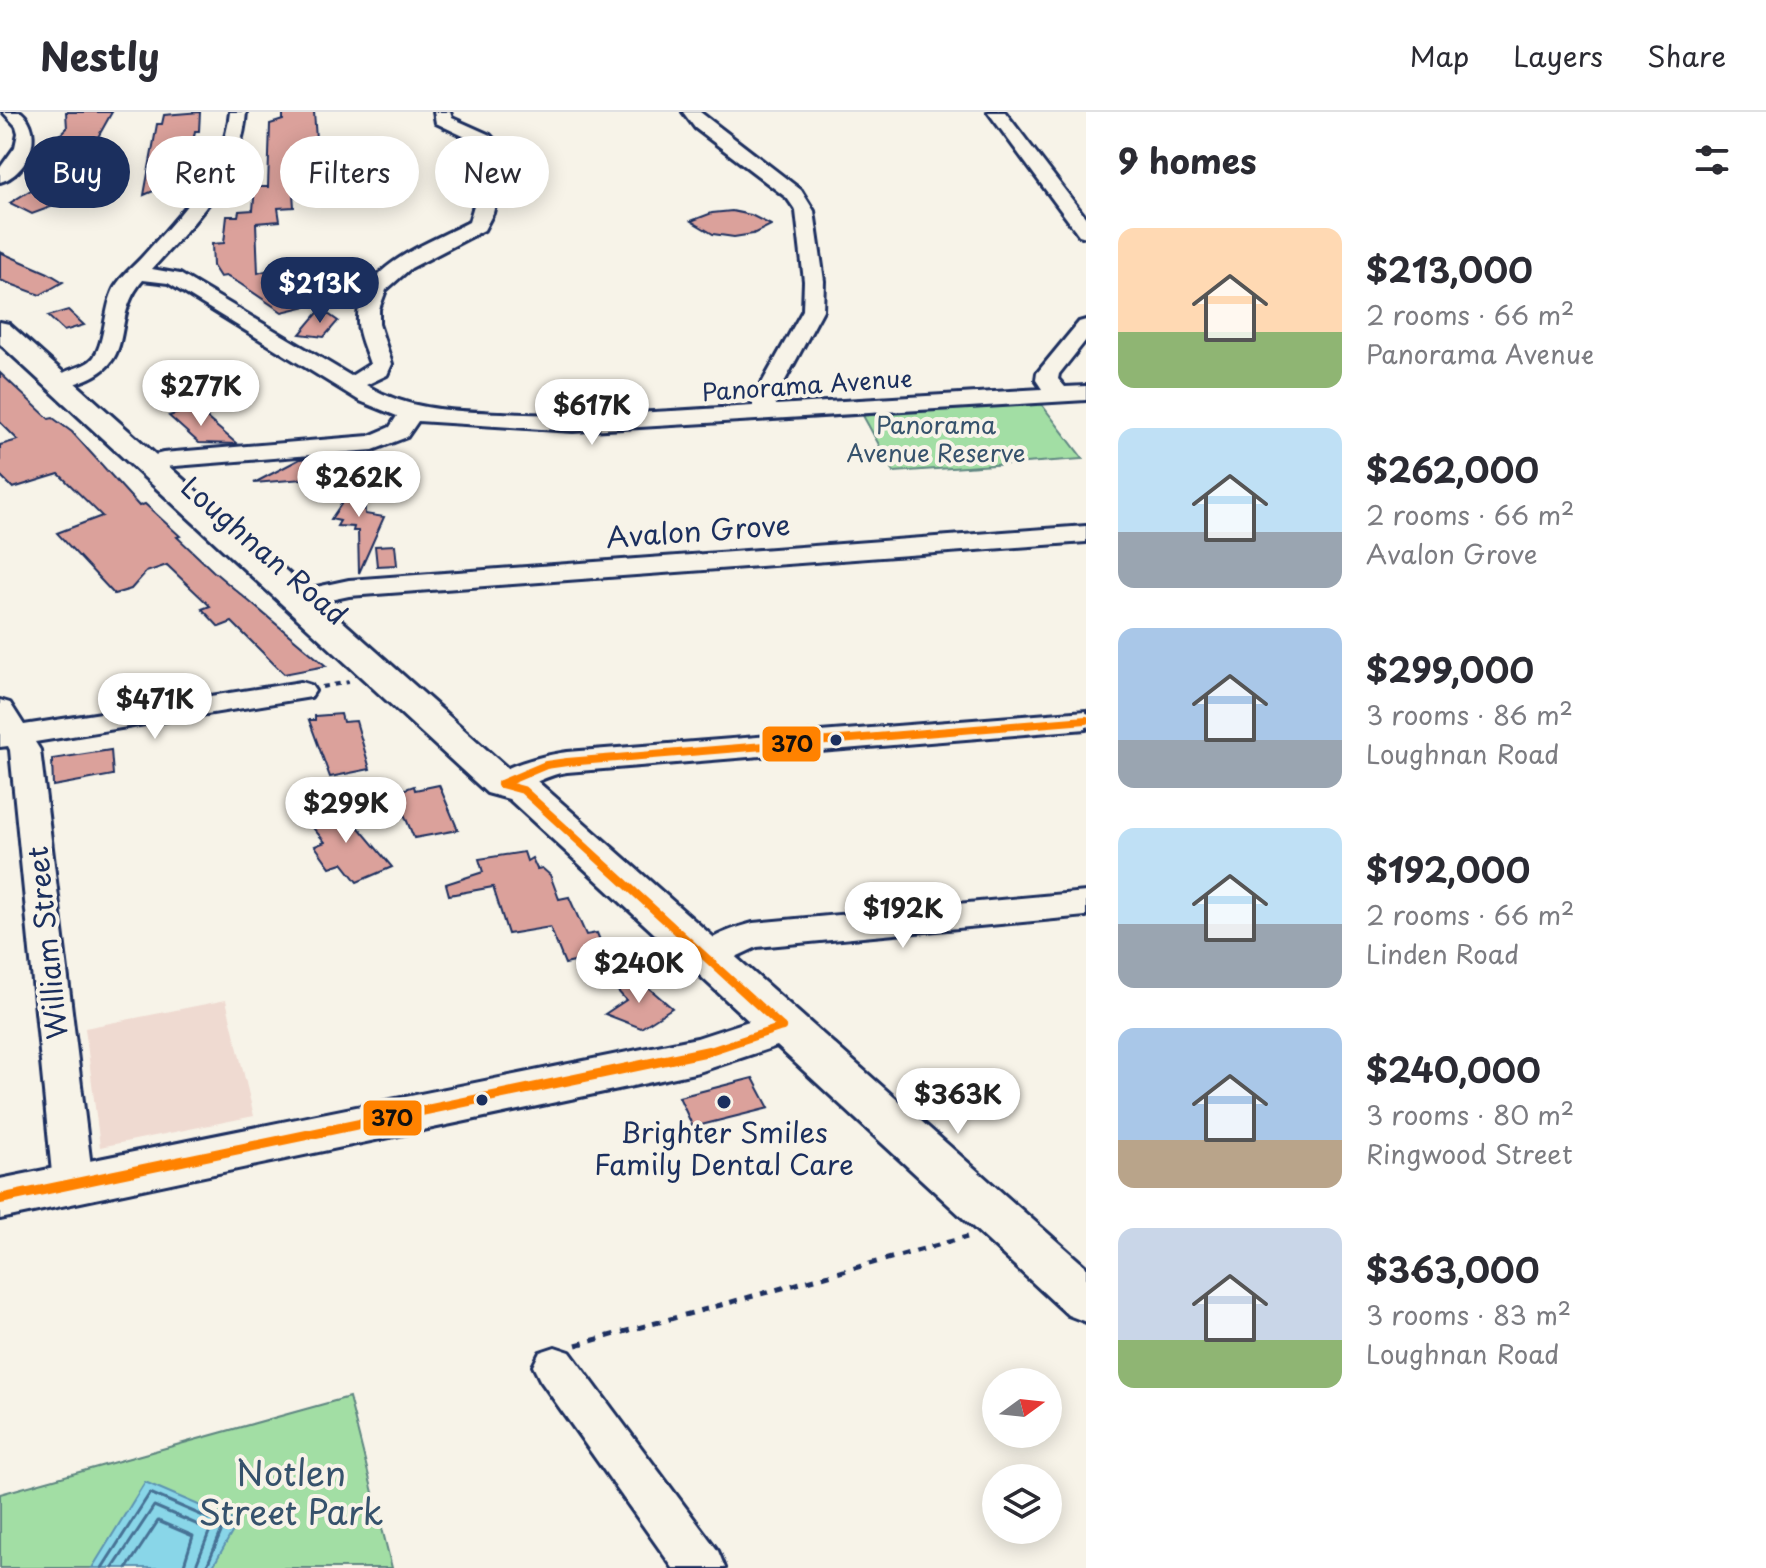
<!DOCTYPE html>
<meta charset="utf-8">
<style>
body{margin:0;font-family:"Playpen Sans",sans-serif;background:#f7f7f7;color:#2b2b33;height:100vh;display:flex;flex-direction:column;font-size:30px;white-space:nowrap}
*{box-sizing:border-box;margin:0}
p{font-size:26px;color:#7c7c81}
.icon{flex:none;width:44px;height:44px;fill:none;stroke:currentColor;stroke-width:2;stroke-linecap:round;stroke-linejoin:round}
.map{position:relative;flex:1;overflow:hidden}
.panel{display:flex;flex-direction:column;background:#fff;width:680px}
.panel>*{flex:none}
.guide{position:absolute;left:24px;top:24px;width:760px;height:72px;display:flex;gap:16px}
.needle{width:52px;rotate:75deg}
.controls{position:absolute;left:982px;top:1256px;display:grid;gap:16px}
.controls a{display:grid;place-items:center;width:80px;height:80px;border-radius:50%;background:#fff;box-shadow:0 4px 20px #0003;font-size:40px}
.price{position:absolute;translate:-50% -68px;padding:0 18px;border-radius:28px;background:#fff;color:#222;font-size:26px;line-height:52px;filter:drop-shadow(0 2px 4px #0008)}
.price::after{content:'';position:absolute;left:50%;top:48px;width:24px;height:18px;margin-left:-12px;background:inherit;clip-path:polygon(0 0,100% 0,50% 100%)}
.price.selected{background:#1b2f5e;color:#fff}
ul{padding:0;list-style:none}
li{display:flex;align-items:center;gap:24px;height:200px;padding:0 32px}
li span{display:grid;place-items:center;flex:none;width:224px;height:160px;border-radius:16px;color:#555}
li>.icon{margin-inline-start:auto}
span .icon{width:96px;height:96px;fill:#fffc;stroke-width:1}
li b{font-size:34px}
h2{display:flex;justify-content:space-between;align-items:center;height:96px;padding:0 32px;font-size:34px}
.tag{padding:0 28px;border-radius:36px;background:#fff;box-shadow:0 4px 20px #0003;font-size:28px;line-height:72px}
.tag.selected{background:#1b2f5e;color:#fff}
header{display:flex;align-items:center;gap:48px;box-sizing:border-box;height:112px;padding:0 40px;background:#fff;border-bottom:2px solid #e1e1e2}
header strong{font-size:38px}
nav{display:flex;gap:44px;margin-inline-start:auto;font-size:28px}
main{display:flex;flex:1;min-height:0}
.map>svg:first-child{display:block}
</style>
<header>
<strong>Nestly</strong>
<nav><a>Map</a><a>Layers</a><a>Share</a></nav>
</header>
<main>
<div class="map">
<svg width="1086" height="1456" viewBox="0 0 1086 1456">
<rect width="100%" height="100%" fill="#f7f3e8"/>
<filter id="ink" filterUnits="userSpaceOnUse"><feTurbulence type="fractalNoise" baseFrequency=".0125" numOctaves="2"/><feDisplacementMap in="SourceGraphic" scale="16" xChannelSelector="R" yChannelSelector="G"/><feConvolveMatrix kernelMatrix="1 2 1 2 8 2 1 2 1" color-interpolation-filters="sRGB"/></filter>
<g filter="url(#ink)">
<path fill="#efdad1" d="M226 888 254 1004 100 1035 85 916Z"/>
<g fill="#a2dea4" stroke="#5e8681" stroke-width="2">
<path d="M1039 289 1083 347 894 360 861 300Z"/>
<path d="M349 1285 392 1456H0V1382Z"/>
</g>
<path fill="#89d6e8" stroke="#5d93b1" stroke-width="2" d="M145 1370 238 1410 212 1456H92Z"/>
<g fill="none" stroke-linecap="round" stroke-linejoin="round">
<g stroke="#477295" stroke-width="3">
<path d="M102 1456 150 1381 224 1413 206 1456"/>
<path d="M113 1456 154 1394 210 1418 195 1456"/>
<path d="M127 1456 158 1409 193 1424 183 1456"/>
</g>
</g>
<g fill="#dba19b" stroke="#1b2f5e" stroke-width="2">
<path d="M66 0H112L84 50 98 53 78 66 84 67 48 89 56 93 32 102 10 91 47 68 37 66 51 58 38 56 67 38 47 35 67 16Z"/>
<path d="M200 0 199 19H195L186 65 169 83 165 74 144 83 157 12H162L164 3Z"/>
<path d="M283 0H314L318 53 302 54 303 80 293 81 294 95 278 96 280 109 256 111 258 161 269 158 315 192 282 200 239 171 226 164 220 165 213 154 212 132 224 131 227 104H238L239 99 253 98 255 75H268L270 12 283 8Z"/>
<path d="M732 99 751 103 771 113 753 122 734 125 713 122 691 109 712 101Z"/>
<path d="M0 140 48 161 63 170 40 183 0 168Z"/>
<path d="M321 197 338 209 324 225 300 222Z"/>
<path d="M68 198 84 213 64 219 48 204Z"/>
<path d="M0 261 49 307 53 306 72 320 139 394 145 392 180 424 177 425 213 459 326 554 284 562 232 510 219 515 202 497 210 494 167 453 146 460 131 477 114 482 57 421 102 404 59 362 13 376 0 363V333L18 328 0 310Z"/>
<path d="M195 296 237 332 199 331 169 304Z"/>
<path d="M313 346 350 364 340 365 341 386 324 387 323 381 315 382V366L254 371 300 347Z"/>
<path d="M363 360 365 402 384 405 359 461 358 419H353L354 415 337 414 340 409 331 407Z"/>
<path d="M395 433 397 453 377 454 375 434Z"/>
<path d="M341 602 343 610 356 609 370 657 330 665 309 608H315V604Z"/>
<path d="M111 638 113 663 53 674 52 647Z"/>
<path d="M439 673 458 718 414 726 404 702 386 706 379 686 414 674 415 678Z"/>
<path d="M326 696 330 702 344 698 392 755 357 770 342 751 330 755 315 734 325 730 303 704Z"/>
<path d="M524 740 527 749 532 746 537 757 542 756 550 763 559 787 569 785 586 823 597 821 606 843 565 852 550 815 508 822 493 775 449 783 446 772 483 760 479 747Z"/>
<path d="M636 865 672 896 641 916 605 902 626 888 616 877Z"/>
<path d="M753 966 769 996 693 1015 679 985Z"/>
</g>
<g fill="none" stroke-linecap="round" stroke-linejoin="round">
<g stroke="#1b2f5e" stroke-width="6">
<g id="minor">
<path d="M3 0H21C46 21 27 63 0 70V56L15 35 18 21 16 14Z"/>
<path d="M230 0H246C242 65 193 111 152 157L180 162 351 264 370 252C366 239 358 223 358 210 355 155 430 131 469 110L489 43 478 31 436 11 434 0H450L452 6 490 23 507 42 493 101 484 118 411 156 386 178 379 197V212L392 252 387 263 366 273C409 299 453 299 502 301 586 306 669 299 753 294V287L803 198 804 169 796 99 787 86 695 16 683 0H700L801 78 814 99 824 169 823 198 775 287 776 293 1042 277 1036 268 1037 261 1079 210 1086 208V228L1059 262 1058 267 1065 275 1086 274V288L573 319 418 309 407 325 373 338 163 355 155 353 151 348 155 343 163 341 369 324 390 315 397 304 360 289 168 171 143 168C106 210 144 254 69 273L58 266C66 255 85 257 94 245 106 228 104 194 115 175 123 162 133 155 143 144 181 101 224 60 230 0Z"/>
<path d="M988 0H1005L1086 106V125L1079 123Z"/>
<path d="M1086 414V430L349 484 316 491 307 489 303 483 307 477 349 468Z"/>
<path d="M301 570 311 573 315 579 311 585 35 630 40 638 93 1071 87 1082 73 1087 59 1082 53 1071 10 638 8 634 0 635V588L10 591 24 613Z"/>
<path d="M1086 599V617L567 660C541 663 516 686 490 679L486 672C497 654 546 643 567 640Z"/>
<path d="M1086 780V804L757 835 708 858 696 855 691 846C703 826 731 817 753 811Z"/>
<path d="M555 1235 570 1240 718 1439 725 1456H673L540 1268 533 1254 540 1240Z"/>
</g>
</g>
<g stroke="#1b2f5e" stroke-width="6">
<path id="major" d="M0 210 9 212 515 663 537 669 1086 1155V1210L1068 1203 777 934 699 960 0 1107V1067L697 926 749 909 509 687 487 681 0 232Z"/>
</g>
<path stroke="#1b2f5e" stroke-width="4" stroke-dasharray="6 6" stroke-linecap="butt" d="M322 575 349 570"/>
<path stroke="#1b2f5e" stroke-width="5" stroke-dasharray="8 8" stroke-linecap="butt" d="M576 1233 967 1125"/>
<use href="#minor" fill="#f7f3e8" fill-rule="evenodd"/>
<use href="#major" fill="#f7f3e8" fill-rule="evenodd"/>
<g stroke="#f7f3e8" stroke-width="14">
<g id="bus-1-far1">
<path d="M501 672 546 653 567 650 1086 608"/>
<path d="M501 672 523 678 782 915"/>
<path d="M704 941 782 915"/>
</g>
</g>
<g stroke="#f7f3e8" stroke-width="16">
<path id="bus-1" d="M0 1087 709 939"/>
</g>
<use href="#bus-1-far1" stroke="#ff8200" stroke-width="8"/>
<use href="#bus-1" stroke="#ff8200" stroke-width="10"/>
</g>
</g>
<g fill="#1b2f5e" stroke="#f7f3e8" stroke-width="3">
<circle cx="836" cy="628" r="7"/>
<circle cx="482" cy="988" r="7"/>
<circle cx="724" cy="990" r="8"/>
</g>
<g text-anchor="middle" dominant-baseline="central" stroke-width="8" stroke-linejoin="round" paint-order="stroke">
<g font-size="24" fill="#1b2f5e" stroke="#f7f3e8">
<text transform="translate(807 272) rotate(-4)">Panorama Avenue</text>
</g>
<g font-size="24" fill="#36526c" stroke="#f7f3e8">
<text x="936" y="312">Panorama<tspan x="936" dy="28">Avenue Reserve</tspan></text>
</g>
<g font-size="28" fill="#1b2f5e" stroke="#f7f3e8">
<text transform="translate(698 418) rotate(-4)">Avalon Grove</text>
<text transform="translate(265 438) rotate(41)">Loughnan Road</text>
<text transform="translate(46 831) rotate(-96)">William Street</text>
</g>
<g font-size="28" fill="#1b2f5e" stroke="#f7f3e8">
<text x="724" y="1019">Brighter Smiles<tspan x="724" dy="32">Family Dental Care</tspan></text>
</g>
<g font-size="34" fill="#36526c" stroke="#f7f3e8">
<text x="291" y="1360">Notlen<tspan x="291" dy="39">Street Park</tspan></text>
</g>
</g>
<g stroke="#f7f3e8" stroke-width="3">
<rect x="761" y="613" width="61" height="38" rx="8" fill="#ff8200"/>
<rect x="362" y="987" width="61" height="38" rx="8" fill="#ff8200"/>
</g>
<g font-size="22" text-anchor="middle" font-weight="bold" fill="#111">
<text x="792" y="640">370</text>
<text x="392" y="1014">370</text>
</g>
</svg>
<div class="controls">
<a><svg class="needle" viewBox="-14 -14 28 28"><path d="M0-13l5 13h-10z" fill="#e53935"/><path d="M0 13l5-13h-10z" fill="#7c7c81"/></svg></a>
<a><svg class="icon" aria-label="layers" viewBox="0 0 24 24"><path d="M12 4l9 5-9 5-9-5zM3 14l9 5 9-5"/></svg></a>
</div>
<b class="price selected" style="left:320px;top:213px">$213K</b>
<b class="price" style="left:201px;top:316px">$277K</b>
<b class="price" style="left:592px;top:335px">$617K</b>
<b class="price" style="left:359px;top:407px">$262K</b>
<b class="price" style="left:155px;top:629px">$471K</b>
<b class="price" style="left:346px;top:733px">$299K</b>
<b class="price" style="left:903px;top:838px">$192K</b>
<b class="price" style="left:639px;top:893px">$240K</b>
<b class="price" style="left:958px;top:1024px">$363K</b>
<div class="guide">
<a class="tag selected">Buy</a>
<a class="tag">Rent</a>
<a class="tag">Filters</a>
<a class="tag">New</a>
</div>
</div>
<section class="panel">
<h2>9 homes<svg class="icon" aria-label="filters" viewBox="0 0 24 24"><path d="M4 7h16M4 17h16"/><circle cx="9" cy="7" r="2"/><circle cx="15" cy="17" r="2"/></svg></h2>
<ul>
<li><span style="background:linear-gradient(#ffd9b3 65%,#8fb573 0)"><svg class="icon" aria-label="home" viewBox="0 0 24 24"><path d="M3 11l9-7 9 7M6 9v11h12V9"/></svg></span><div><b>$213,000</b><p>2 rooms · 66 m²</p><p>Panorama Avenue</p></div></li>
<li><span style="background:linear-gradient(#bfe0f5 65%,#9aa5b1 0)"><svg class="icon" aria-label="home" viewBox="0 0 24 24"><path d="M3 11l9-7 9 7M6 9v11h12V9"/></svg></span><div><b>$262,000</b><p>2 rooms · 66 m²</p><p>Avalon Grove</p></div></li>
<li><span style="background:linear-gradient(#a9c7e8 70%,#9aa5b1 0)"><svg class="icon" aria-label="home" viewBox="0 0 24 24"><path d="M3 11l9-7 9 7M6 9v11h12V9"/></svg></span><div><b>$299,000</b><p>3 rooms · 86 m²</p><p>Loughnan Road</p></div></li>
<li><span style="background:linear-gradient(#bfe0f5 60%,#9aa5b1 0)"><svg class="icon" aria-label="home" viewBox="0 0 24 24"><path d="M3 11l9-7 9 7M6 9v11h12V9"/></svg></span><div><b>$192,000</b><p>2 rooms · 66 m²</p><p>Linden Road</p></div></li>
<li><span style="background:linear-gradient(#a9c7e8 70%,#b9a48a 0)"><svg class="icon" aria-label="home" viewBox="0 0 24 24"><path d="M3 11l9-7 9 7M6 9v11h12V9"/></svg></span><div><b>$240,000</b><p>3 rooms · 80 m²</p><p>Ringwood Street</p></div></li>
<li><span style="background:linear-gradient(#c9d6e8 70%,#8fb573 0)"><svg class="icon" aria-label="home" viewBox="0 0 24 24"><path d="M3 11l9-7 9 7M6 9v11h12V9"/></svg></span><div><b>$363,000</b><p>3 rooms · 83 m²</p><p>Loughnan Road</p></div></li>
</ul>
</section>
</main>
